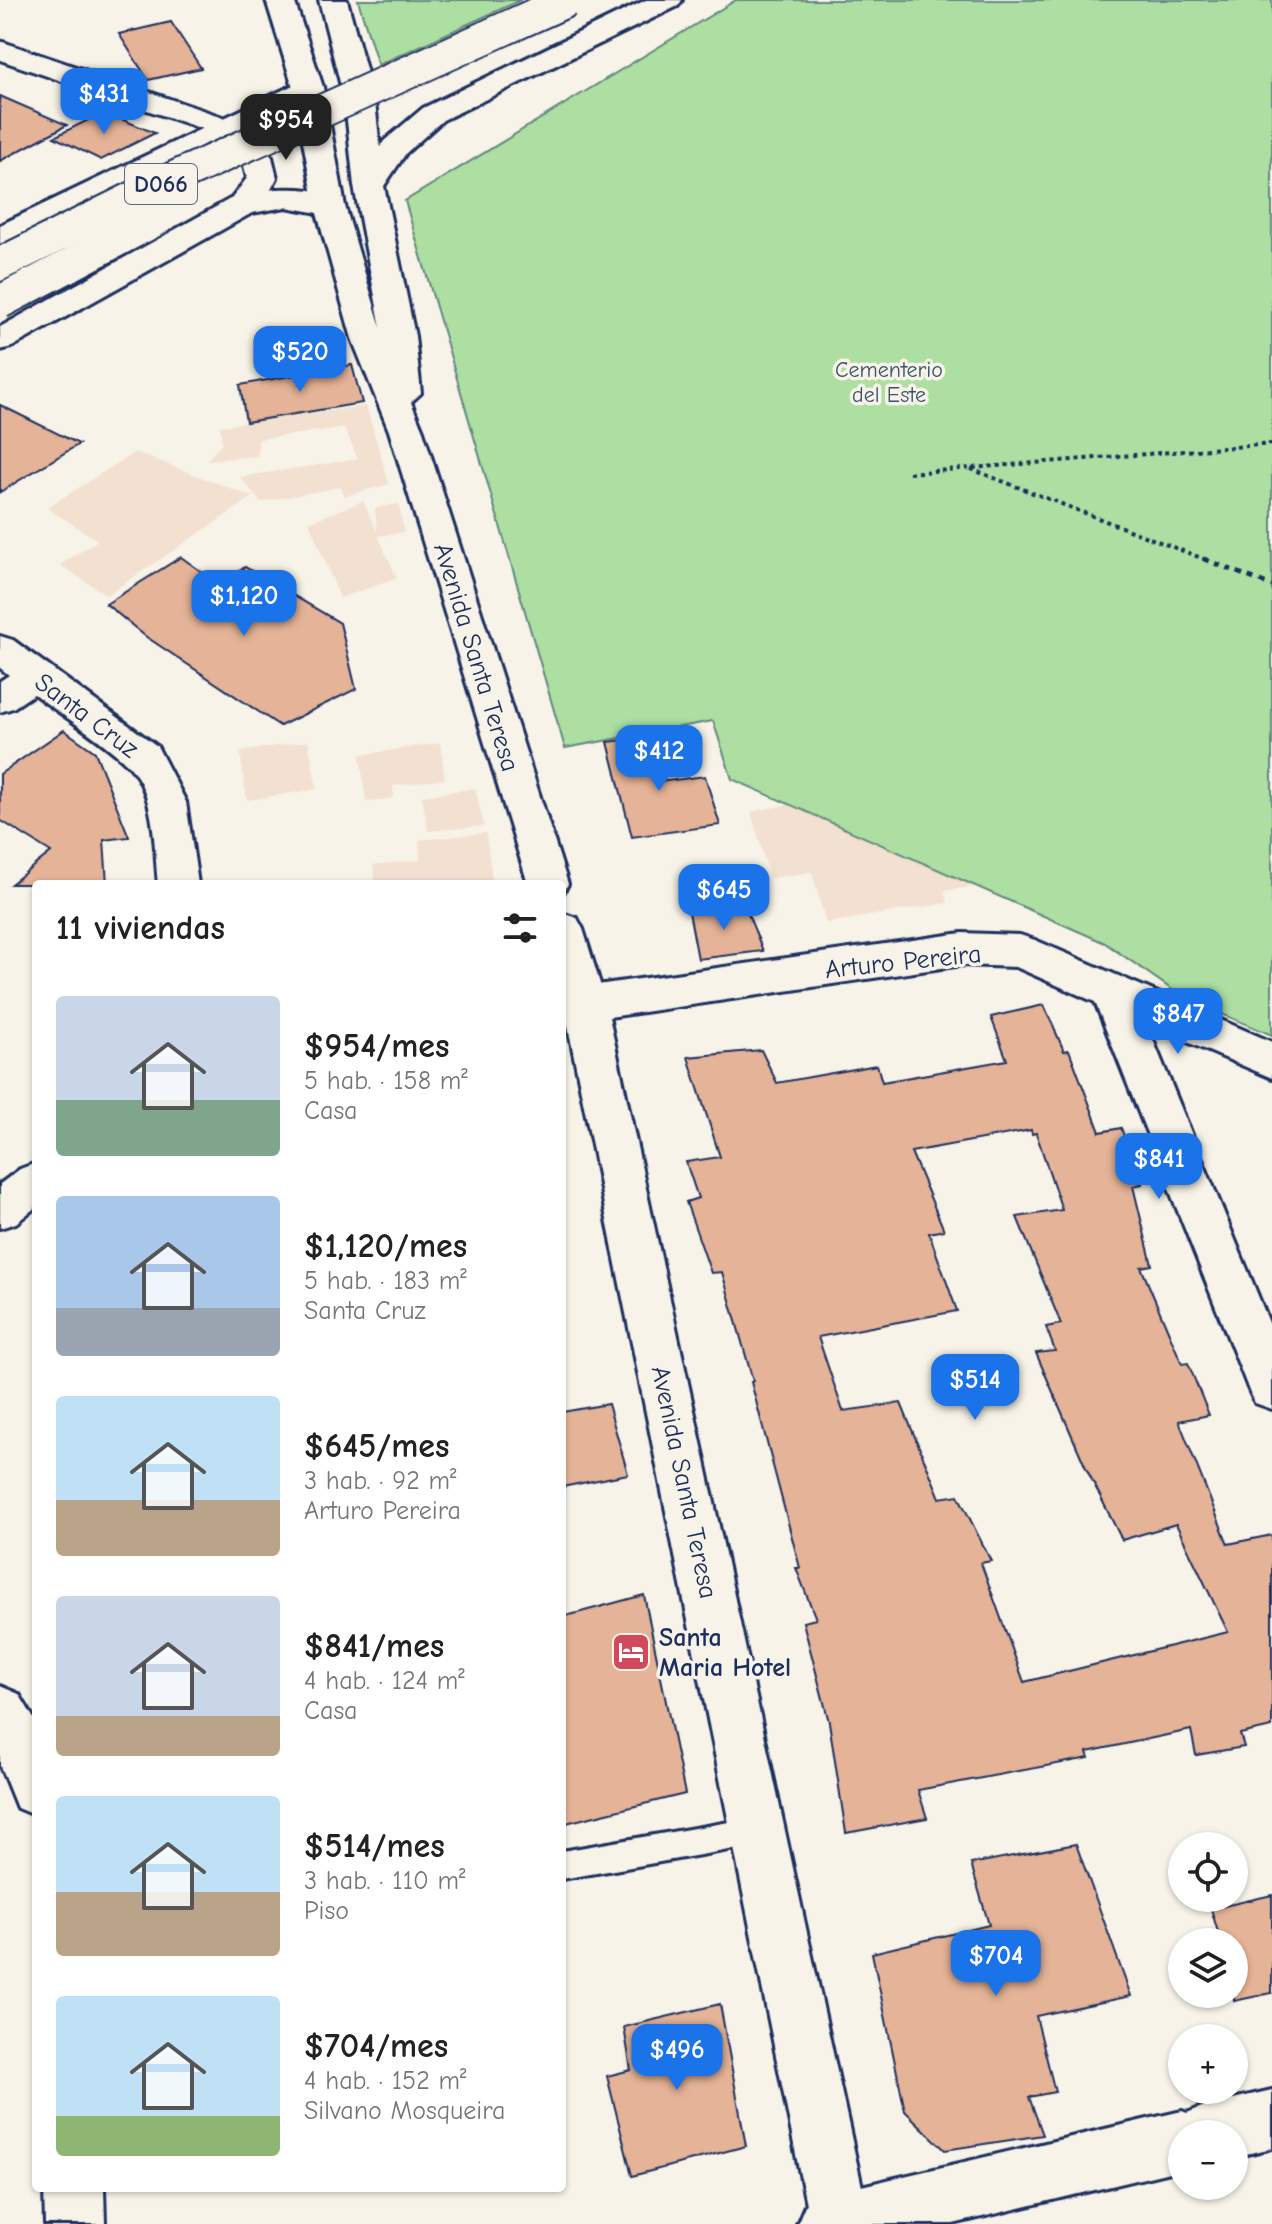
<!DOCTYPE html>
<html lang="es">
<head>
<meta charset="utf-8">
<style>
  :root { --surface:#fff; --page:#f6f6f6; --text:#222; --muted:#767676; --accent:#1a73e8 }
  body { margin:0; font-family:"Comic Neue",sans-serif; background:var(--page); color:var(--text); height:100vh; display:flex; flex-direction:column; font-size:30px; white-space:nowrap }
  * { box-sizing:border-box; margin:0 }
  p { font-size:26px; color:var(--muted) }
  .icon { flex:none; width:44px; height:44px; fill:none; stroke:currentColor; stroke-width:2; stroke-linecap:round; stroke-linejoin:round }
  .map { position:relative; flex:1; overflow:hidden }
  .drawer { position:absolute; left:32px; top:880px; width:534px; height:1312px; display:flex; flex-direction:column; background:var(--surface); border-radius:8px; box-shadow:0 2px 6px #0004 }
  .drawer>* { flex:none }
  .fabs { position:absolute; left:1168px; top:1832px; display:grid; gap:16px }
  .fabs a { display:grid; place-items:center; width:80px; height:80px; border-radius:50%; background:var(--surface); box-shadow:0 2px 6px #0004; font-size:40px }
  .price { position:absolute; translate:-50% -68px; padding:0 18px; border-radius:16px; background:var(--accent); color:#fff; font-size:26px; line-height:52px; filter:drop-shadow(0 2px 4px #0008) }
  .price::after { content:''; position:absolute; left:50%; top:48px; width:24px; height:18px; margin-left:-12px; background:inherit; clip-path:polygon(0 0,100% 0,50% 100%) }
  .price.selected { background:#222; color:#fff }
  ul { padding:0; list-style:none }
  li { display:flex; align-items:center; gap:24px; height:200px; padding:0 24px }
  li span { display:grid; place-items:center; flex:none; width:224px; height:160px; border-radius:8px; color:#555 }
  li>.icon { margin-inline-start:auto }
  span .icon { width:96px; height:96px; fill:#fffc; stroke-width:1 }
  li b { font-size:34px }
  h2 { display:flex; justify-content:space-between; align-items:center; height:96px; padding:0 24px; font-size:34px }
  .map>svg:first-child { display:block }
  .built { fill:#f2e0d0 }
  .green { fill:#acdfa1; stroke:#648780; stroke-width:2 }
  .building { fill:#e5b397; stroke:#1b2f5e; stroke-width:2; fill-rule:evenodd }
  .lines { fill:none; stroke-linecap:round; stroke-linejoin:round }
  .service-casing { stroke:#1b2f5e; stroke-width:6 }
  .minor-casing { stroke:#1b2f5e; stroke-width:6 }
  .secondary-casing { stroke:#1b2f5e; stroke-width:6 }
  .primary-casing { stroke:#1b2f5e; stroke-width:6 }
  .trunk-casing { stroke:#1b2f5e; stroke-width:6 }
  .path-far1 { stroke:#1b2f5e; stroke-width:4; stroke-dasharray:4 4; stroke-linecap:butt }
  .path { stroke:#1b2f5e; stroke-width:5; stroke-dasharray:6 6; stroke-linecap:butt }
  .service { fill:#f7f3e8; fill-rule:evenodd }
  .minor { fill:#f7f3e8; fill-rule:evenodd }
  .secondary { fill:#f7f3e8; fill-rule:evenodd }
  .primary { fill:#f7f3e8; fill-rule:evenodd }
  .trunk { fill:#f7f3e8; fill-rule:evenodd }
  .trunk-bridge-casing { stroke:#1b2f5e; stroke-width:36; stroke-linecap:butt }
  .trunk-bridge { stroke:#f7f3e8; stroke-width:32 }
  .labels { text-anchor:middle; stroke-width:7; stroke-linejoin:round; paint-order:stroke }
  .far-park-label { font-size:22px; fill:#38526b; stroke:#f7f3e8 }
  .shield { fill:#f7f3e8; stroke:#5d6a87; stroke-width:2 }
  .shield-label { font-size:24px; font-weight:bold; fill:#1b2f5e }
  .street-label { font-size:26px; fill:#1b2f5e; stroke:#f7f3e8 }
  .poi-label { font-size:26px; font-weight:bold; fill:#1b2f5e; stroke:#f7f3e8; text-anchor:start }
</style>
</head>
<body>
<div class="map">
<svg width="1272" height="2224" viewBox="0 0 1272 2224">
  <rect width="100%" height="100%" fill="#f7f3e8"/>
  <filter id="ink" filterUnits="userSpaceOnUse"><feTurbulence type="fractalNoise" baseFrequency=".0125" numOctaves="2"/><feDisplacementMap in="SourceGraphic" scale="16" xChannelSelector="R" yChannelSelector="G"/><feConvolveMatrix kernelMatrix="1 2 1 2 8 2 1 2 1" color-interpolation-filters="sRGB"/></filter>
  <g filter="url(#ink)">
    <g class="built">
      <path d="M366 406 389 484 345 496 341 487 260 502 240 477 358 459 344 428 258 439V456L207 460 222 443 220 426Z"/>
      <path d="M135 452 253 497 107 595 60 565 98 540 47 508Z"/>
      <path d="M363 501 377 532 375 508 399 504 404 532 378 536 397 578 340 598 309 522Z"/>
      <path d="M308 741 317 789 247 800 240 752Z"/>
      <path d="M440 743 445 779 393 786 394 798 366 802 360 755Z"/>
      <path d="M475 788 484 826 428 831 422 796Z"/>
      <path d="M791 804 976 886 944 891 948 903 826 923 812 872 770 878 751 812Z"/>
      <path d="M486 833 492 880 456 884H376L373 865 420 860 419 840Z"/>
    </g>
    <g class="green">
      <path d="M358 0H521L378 65Z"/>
      <path d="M736 0H1272V1035L1184 998 1105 943 732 779 713 721 565 748 405 201Z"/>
    </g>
    <g class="building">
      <path d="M171 22 201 68 148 80 119 34Z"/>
      <path d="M0 96 67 125 0 161Z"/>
      <path d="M104 112 155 133 101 160 54 137Z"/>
      <path d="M352 365 362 403 246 422 240 385Z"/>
      <path d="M0 405 79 444 0 492Z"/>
      <path d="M181 557 219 584 245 567 340 623 356 689 280 726 145 636 106 604Z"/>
      <path d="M64 730 95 752 129 837 104 840 107 884H11L51 852 0 820V774Z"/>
      <path d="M647 737 659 782 705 776 720 825 632 837 608 742Z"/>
      <path d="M744 904 763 951 698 959 689 912Z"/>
      <path d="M1044 1005 1064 1051 1069 1050 1100 1132 1121 1128 1142 1184 1133 1186 1152 1265 1141 1267 1182 1364 1188 1363 1209 1415 1179 1421 1228 1544 1272 1535V1727L1240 1734 1244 1747 1196 1755 1191 1730 1087 1752 1089 1758 918 1790 927 1818 846 1833 829 1722 803 1622 816 1619 796 1568H800L751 1382 753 1381 722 1272 711 1273 686 1202 698 1198 686 1162 720 1157 688 1057 761 1050 777 1083 877 1065 882 1082 1007 1060 991 1017ZM1031 1130 1032 1134 1036 1133 1062 1210 1017 1217 1061 1324 1046 1327 1055 1351 1036 1353 1086 1468 1122 1540 1176 1524 1228 1632 1024 1682 981 1563 991 1561 958 1495 940 1498 901 1403 843 1411 818 1337 957 1311 929 1233 944 1230 911 1152Z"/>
      <path d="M608 1404 628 1474 562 1487V1412Z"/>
      <path d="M644 1595 685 1794 562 1824V1617Z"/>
      <path d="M1076 1844 1131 1996 1036 2016 1055 2092 1029 2097 1043 2135 945 2150 905 2111 872 1953 989 1925 971 1864Z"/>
      <path d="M1272 1895V1993L1234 2001V1942H1221L1211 1909Z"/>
      <path d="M720 2004 746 2146 632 2176 607 2076 631 2070 624 2027Z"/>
    </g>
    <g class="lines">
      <g class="service-casing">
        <path id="service" d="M758 1817 768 1821 772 1831 768 1841 758 1845 562 1879V1851Z"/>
      </g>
      <g class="minor-casing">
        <g id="minor">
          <path d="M0 636 13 640 157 746 186 802 198 884H158C154 848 156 793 128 765 104 741 63 716 34 694L13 708 0 712V681L9 675 0 668Z"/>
          <path d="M962 933 1020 935 1035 940 1272 1042V1078L1147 1025 1272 1330V1409L1255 1403 1248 1388 1095 1002 1016 967 962 965 562 1024V990Z"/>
          <path d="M36 1163V1207L16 1223 0 1228V1184L20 1169Z"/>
          <path d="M0 1686 19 1694 36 1722V1816L17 1808 0 1766Z"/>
          <path d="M1272 2090V2148L1234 2157V2134H1182V2169L953 2224H797L806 2203 827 2194 1182 2111 1187 2113 1207 2105Z"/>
          <path d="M44 2188H104L105 2224H45Z"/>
        </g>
      </g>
      <g class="secondary-casing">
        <path id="secondary" d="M0 41 246 125 272 157 277 178C267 198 256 219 230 213L226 206 247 178 242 158 226 137 0 60Z"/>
      </g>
      <g class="primary-casing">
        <g id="primary">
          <path d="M266 0H294L323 87 345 206 381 328 354 186 345 102 319 0H347L375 102 384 186 415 336 421 393 411 402 423 431 568 884 562 895V884H528L389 431 352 339 315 206 293 87Z"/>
          <path d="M562 913 577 918 583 929 606 1003 870 2224H810L562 997Z"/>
        </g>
      </g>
      <g class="trunk-casing">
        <g id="trunk">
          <path d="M646 0H682L678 6 443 120 406 153 380 192 369 195 358 192 354 186 384 141 423 108Z"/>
          <path d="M308 78 318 81 323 87 318 93 241 134 0 246V225Z"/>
          <path d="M275 189C295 188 333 188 345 206L341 213 330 215 286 207 252 213 12 347 0 350V327L230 199Z"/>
        </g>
      </g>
      <g class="path-far1">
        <path d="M971 469 1209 561"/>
        <path d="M909 473 1272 444"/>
      </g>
      <path class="path" d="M1204 559 1272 586"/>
      <use href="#service" class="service"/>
      <use href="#minor" class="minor"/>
      <use href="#secondary" class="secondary"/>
      <use href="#primary" class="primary"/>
      <use href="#trunk" class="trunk"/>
      <g class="trunk-bridge-casing">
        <g id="trunk-bridge">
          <path d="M0 264 176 177 568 0"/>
          <path d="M0 302 157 219"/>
        </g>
      </g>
      <use href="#trunk-bridge" class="trunk-bridge"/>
    </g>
  </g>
  <defs>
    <g id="hotel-square" transform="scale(2)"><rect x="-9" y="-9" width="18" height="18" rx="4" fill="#d1495b" stroke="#f7f3e8"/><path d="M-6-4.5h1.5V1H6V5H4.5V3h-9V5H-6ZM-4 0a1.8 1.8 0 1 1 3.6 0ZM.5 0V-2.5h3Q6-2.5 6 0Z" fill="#fff"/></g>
  </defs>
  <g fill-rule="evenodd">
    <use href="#hotel-square" x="631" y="1652"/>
  </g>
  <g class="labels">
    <g class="far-park-label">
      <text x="889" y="377">Cementerio<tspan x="889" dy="25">del Este</tspan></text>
    </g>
    <rect class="shield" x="125" y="164" width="72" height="40" rx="6"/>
    <g class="shield-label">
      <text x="161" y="192">D066</text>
    </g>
    <g class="street-label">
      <text transform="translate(477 657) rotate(73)" y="9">Avenida Santa Teresa</text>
      <text transform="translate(87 715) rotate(37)" y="9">Santa Cruz</text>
      <text transform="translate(903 961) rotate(-6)" y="9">Arturo Pereira</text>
      <text transform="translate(685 1482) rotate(78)" y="9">Avenida Santa Teresa</text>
    </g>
    <g class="poi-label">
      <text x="659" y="1646">Santa<tspan x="659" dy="30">Maria Hotel</tspan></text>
    </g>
  </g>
</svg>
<div class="fabs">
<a><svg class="icon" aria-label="locate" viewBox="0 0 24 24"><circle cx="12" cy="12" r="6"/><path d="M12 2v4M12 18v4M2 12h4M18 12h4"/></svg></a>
<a><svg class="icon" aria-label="layers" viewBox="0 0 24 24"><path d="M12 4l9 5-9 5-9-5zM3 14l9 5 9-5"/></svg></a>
<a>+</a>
<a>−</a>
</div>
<b class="price" style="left:104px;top:136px">$431</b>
<b class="price selected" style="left:286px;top:162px">$954</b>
<b class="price" style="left:300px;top:394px">$520</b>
<b class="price" style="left:244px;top:638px">$1,120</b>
<b class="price" style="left:659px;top:793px">$412</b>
<b class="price" style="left:724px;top:932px">$645</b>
<b class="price" style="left:1178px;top:1056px">$847</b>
<b class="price" style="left:1159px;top:1201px">$841</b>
<b class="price" style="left:975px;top:1422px">$514</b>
<b class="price" style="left:996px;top:1998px">$704</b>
<b class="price" style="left:677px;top:2092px">$496</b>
<section class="drawer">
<h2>11 viviendas<svg class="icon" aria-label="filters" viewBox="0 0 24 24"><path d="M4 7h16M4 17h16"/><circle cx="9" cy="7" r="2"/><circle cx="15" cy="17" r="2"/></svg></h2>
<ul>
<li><span style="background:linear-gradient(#c9d6e8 65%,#7fa58c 0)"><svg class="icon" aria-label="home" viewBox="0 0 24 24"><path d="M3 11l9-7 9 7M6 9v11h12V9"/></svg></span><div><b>$954/mes</b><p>5 hab. · 158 m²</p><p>Casa</p></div></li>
<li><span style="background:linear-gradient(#a9c7e8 70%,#9aa5b1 0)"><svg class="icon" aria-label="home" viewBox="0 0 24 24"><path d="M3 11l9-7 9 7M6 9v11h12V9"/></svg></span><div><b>$1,120/mes</b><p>5 hab. · 183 m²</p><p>Santa Cruz</p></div></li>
<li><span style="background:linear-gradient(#bfe0f5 65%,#b9a48a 0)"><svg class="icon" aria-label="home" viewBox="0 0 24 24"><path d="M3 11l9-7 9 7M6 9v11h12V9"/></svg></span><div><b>$645/mes</b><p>3 hab. · 92 m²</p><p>Arturo Pereira</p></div></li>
<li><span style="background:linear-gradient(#c9d6e8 75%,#b9a48a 0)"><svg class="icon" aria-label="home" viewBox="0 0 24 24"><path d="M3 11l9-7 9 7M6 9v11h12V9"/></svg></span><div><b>$841/mes</b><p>4 hab. · 124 m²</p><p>Casa</p></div></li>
<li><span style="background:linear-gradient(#bfe0f5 60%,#b9a48a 0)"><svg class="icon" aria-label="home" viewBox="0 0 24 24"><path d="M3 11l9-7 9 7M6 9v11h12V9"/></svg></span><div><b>$514/mes</b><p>3 hab. · 110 m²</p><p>Piso</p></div></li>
<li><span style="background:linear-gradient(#bfe0f5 75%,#8fb573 0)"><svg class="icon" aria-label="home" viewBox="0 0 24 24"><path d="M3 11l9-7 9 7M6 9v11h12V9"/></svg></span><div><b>$704/mes</b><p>4 hab. · 152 m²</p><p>Silvano Mosqueira</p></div></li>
</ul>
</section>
</div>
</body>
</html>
